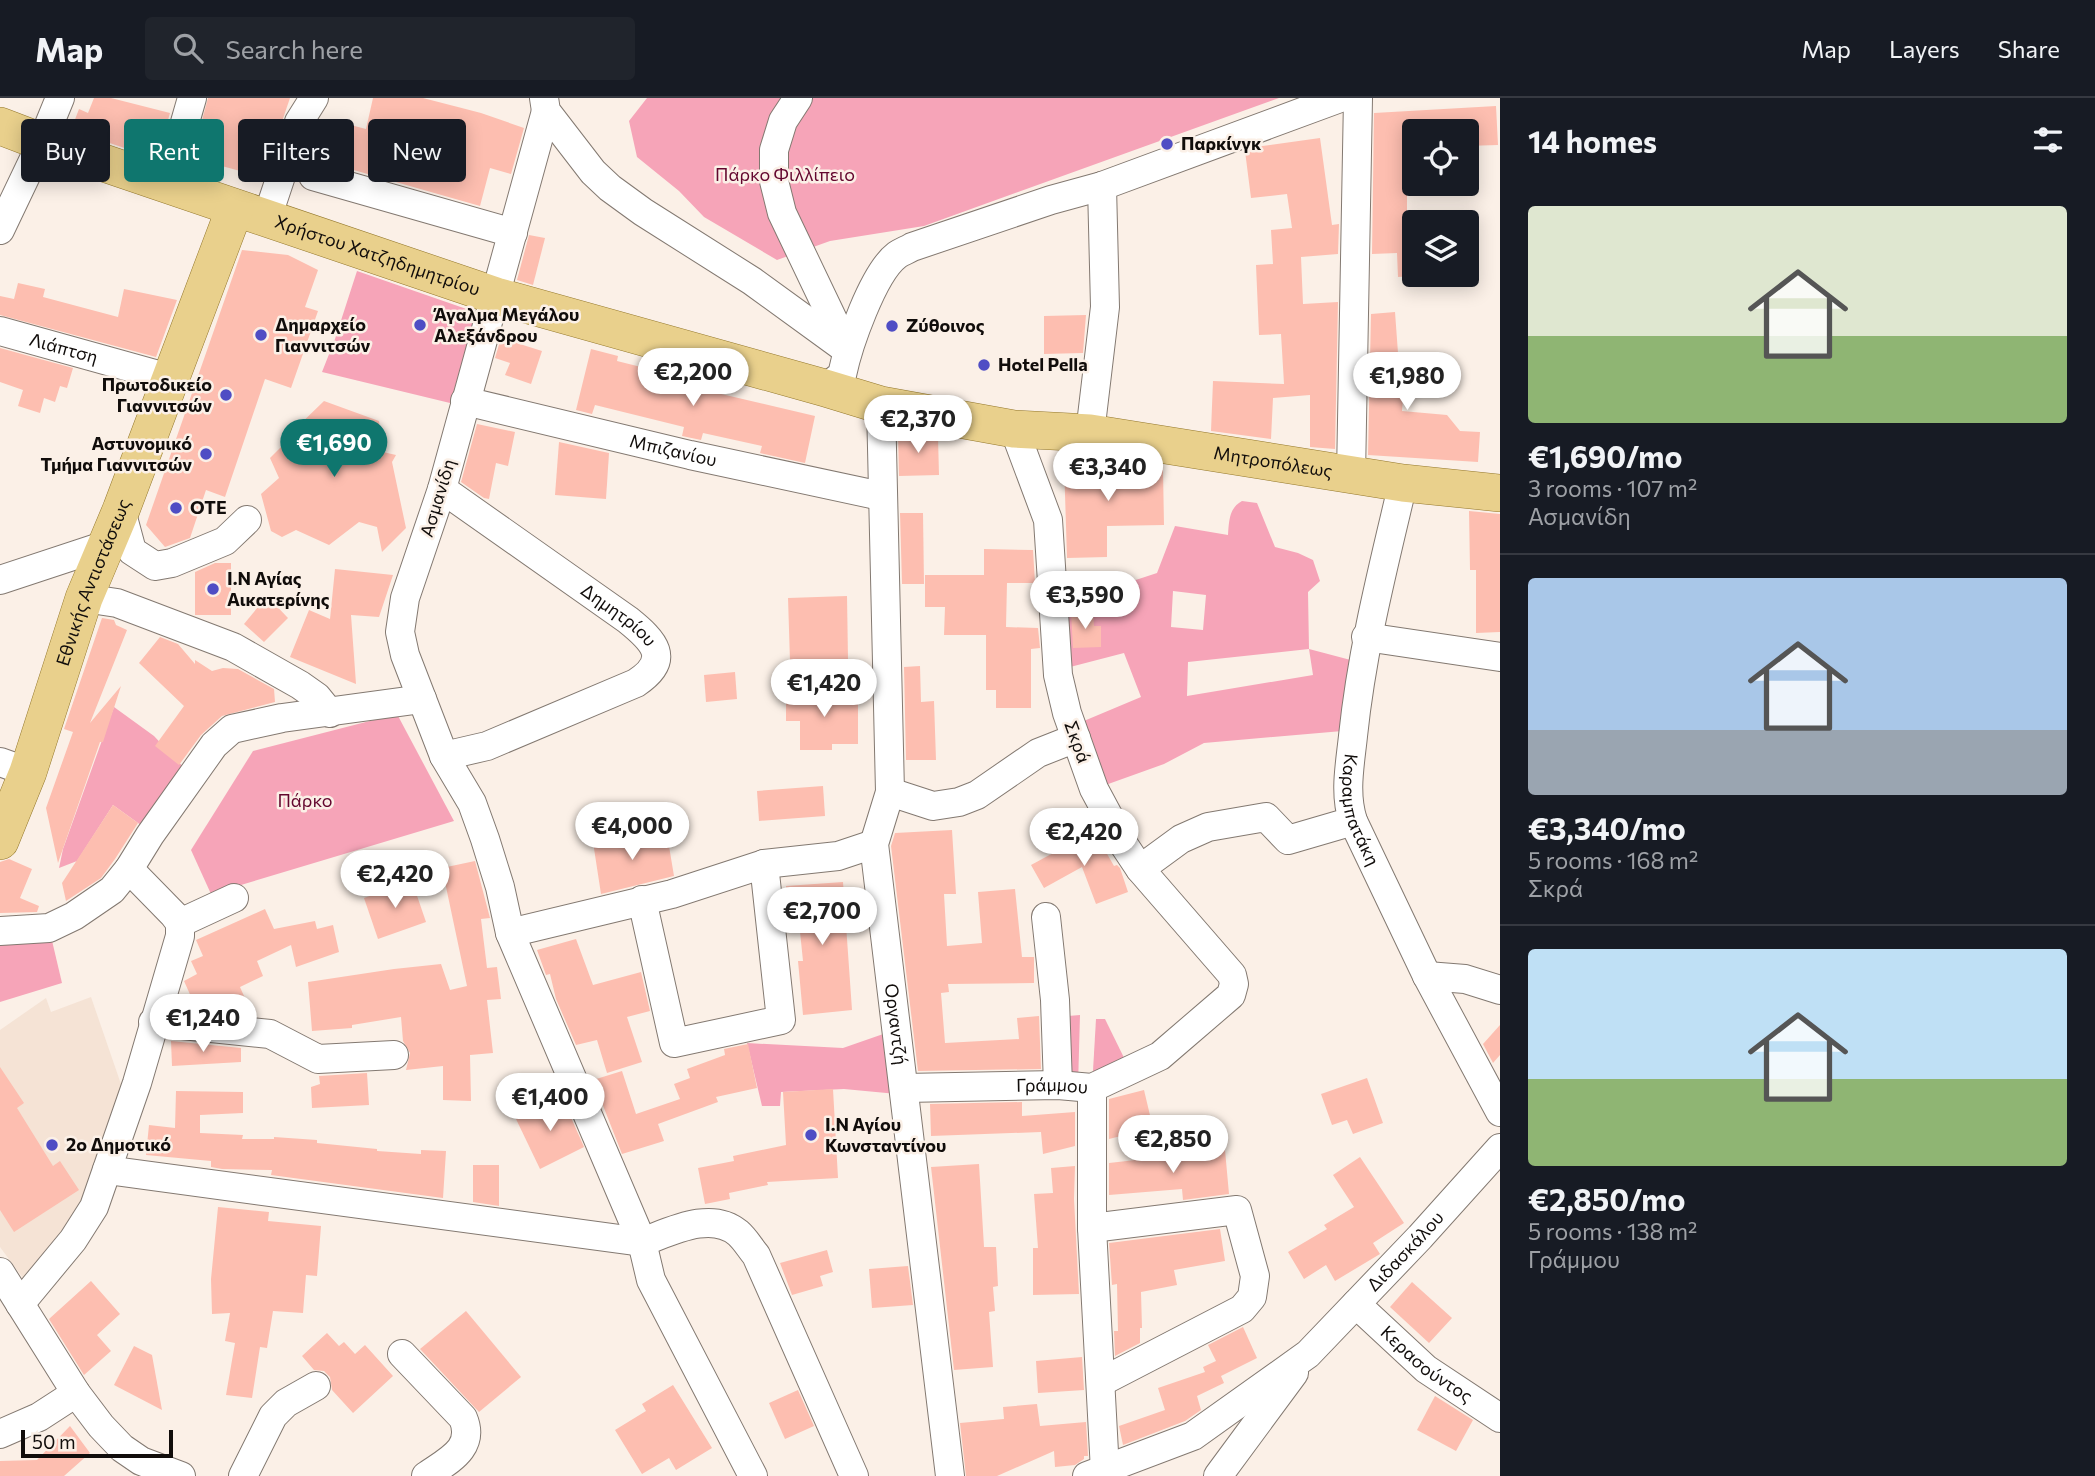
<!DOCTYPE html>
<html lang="en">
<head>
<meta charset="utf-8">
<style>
  :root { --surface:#171b24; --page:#20242c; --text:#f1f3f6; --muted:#9ea1a6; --line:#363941; --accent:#0f766e }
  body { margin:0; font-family:Commissioner,sans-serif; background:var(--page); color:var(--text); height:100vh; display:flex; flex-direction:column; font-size:26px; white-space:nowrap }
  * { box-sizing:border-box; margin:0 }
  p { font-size:23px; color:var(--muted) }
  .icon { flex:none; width:38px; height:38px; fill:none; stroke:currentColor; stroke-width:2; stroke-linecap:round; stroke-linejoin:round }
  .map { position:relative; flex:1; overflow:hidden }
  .panel { display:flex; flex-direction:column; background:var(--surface); width:595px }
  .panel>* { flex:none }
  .guide { position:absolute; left:21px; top:21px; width:665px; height:63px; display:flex; gap:14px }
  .controls { position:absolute; left:1402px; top:21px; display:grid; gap:14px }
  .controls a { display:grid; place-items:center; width:77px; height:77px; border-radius:7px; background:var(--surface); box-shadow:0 4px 18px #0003; font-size:35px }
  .scale { position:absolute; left:21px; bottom:18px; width:152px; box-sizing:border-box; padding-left:7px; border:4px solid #110d0b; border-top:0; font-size:19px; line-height:24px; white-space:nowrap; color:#110d0b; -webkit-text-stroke:5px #fbf0e7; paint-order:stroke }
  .price { position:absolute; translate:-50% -60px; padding:0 16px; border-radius:24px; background:#fff; color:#222; font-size:23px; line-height:46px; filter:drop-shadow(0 2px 4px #0008) }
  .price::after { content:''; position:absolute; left:50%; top:42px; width:21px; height:16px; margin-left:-10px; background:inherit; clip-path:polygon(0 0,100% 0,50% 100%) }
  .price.active { background:var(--accent); color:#fff }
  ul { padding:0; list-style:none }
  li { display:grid; align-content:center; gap:14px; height:371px; padding:0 28px }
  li+li { border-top:2px solid var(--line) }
  li span { display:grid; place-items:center; height:217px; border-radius:7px; color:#555 }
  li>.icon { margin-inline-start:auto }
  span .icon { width:126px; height:126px; fill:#fffc; stroke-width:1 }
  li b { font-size:30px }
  h2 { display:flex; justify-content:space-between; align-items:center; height:84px; padding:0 28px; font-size:30px }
  .pill { padding:0 24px; border-radius:7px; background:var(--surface); box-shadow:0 4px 18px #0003; font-size:24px; line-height:63px }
  .pill.active { background:var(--accent); color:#fff }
  header { display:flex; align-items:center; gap:42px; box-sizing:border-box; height:98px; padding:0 35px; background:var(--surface); border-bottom:2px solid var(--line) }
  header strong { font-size:33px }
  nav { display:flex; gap:38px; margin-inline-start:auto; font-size:24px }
  .search { width:490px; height:63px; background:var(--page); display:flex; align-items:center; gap:18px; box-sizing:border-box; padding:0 24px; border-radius:7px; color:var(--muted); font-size:26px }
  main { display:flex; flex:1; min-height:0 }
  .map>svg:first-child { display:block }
  .built { fill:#f5e3d5 }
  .green { fill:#f6a4b8; fill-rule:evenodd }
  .building { fill:#fdbeb0 }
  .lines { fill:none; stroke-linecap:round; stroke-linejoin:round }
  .minor-casing { stroke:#837971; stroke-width:30 }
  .major-casing { stroke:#94782d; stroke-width:38 }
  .minor { stroke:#fff; stroke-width:28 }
  .major { stroke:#e9d08c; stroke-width:37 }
  .poi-dot { fill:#4f4dc4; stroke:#fbf0e7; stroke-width:2.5 }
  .labels { text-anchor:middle; stroke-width:5; stroke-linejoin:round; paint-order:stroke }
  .poi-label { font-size:18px; font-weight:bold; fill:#110d0b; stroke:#fbf0e7; text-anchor:start }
  .park-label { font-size:18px; fill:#63062e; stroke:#fbf0e7 }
  .street-label { font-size:18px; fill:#110d0b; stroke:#fbf0e7 }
</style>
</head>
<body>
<header>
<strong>Map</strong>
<div class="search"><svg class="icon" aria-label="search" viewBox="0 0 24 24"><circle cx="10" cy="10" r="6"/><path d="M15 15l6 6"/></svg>Search here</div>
<nav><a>Map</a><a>Layers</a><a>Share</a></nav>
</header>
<main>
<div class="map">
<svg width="1500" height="1378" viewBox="0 0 1500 1378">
  <rect width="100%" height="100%" fill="#fbf0e7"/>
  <path class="built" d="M91 899 123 992 87 1102 23 1180 0 1149V932L46 900 51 914Z"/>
  <g class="green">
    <path d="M647 0H1279L924 128 830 143 777 162 704 119 679 93 637 59 629 23Z"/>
    <path d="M357 173 478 215 450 305 322 274 335 241Z"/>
    <path d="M1242 403 1257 405 1275 449 1298 455 1313 462 1320 483 1308 494 1309 551 1362 565 1354 632 1204 645 1164 666 1086 694 1060 633 1141 599 1124 555 1047 575 1038 494 1093 496 1157 475 1175 428 1228 437C1229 423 1229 410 1242 403ZM1173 493 1206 497 1203 532 1171 529ZM1309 551 1313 577 1187 598 1188 564Z"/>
    <path d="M114 609 154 638 188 674 145 730 113 707 77 763 59 770 63 751Z"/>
    <path d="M397 616 454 723 211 796 191 752 253 653Z"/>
    <path d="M49 830 62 885 0 904V833Z"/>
    <path d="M1080 917 1078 988 1058 987 1056 919Z"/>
    <path d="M1096 921H1105L1130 972 1092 990Z"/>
    <path d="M889 934 897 996 844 991 781 994 780 1008H762L747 945 843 950Z"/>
  </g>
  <g class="building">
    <path d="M94 0H111L170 15 157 61 71 32 79 11 88 15Z"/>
    <path d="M208 0H290L263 79 192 60Z"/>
    <path d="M373 0H423L481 15 524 30 511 76 490 70 480 108 329 65 339 24 366 31Z"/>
    <path d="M1496 8 1498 47 1466 48V33H1409L1410 76H1407V152L1414 151V178L1398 179 1397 155 1372 156 1374 15Z"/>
    <path d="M1320 40 1332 127 1339 126 1338 156 1301 159 1303 206 1338 204 1335 351 1310 349V297L1273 300 1271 341 1211 333 1213 283 1284 286 1281 236 1259 237 1256 167 1273 166 1271 132 1292 130 1287 96 1251 100 1245 53 1255 49Z"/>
    <path d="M529 137 545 140 533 187 517 182Z"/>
    <path d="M242 152 288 157 318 172 305 209 318 213 291 290 265 281 225 399 206 392 190 440 165 449 146 427Z"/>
    <path d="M18 185 45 191 43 199 118 219 124 191 177 202 156 259 0 217V198L14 201Z"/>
    <path d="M1395 214 1398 255 1389 256 1392 300H1403L1402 313 1447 317 1460 333 1480 334 1478 364 1368 357 1371 216Z"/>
    <path d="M1086 217 1083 255 1044 256V218Z"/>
    <path d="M501 240 542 253 531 286 505 277 510 265 495 260Z"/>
    <path d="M0 250 73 270 67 290 60 288 55 304 44 300 40 315 18 308 23 292 0 284Z"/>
    <path d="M591 251 618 258 617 263 689 281 687 288 815 318 805 365 760 355 762 348 703 335 701 342 682 338 684 329 595 307 592 316 576 312Z"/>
    <path d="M324 303 379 323 383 354 396 357 392 364 406 430 382 454 377 429 359 424 329 447 296 432 282 439 271 433 261 396 279 380 270 360 291 339 290 336Z"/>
    <path d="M477 326 515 334 508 368 496 365 489 401 484 400 461 384Z"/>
    <path d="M898 334 938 339 939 377 899 378Z"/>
    <path d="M559 344 609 355 606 401 555 397Z"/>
    <path d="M1103 363V368L1139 367V372H1163L1164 427 1107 428V459L1067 460 1064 364Z"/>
    <path d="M1469 413 1500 416V534L1476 535V472H1470Z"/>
    <path d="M900 415H923L924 486H902Z"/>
    <path d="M984 451 1033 452 1035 485H1007L1006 529 1038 530 1040 550 1031 551V610H996V592H986V537H944L945 509H925V477H984Z"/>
    <path d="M215 465H231V517H195V474Z"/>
    <path d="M335 471 393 477 379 519 351 517 356 586 290 559 309 512 330 521Z"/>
    <path d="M267 498 288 520 264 544 244 526Z"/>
    <path d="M847 498 848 561 790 563 788 500Z"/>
    <path d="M1093 513 1094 528H1101V549L1073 550 1071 514Z"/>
    <path d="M102 520 114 522 116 527 127 532 90 625 121 588 103 644H100L58 765 46 710 73 634 64 631Z"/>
    <path d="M160 539 178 546 195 566V562L212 573 223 570 238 571 274 591 275 604 222 618 201 637 179 667 155 648 184 608 139 565Z"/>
    <path d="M920 568 921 604 934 603 936 662H906L904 569Z"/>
    <path d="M735 574 737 601 706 604 704 577Z"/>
    <path d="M786 595H858V646H832V652H800V623H786Z"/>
    <path d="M823 688 825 718 759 723 757 693Z"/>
    <path d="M113 707 138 725 115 761 101 780 66 803 62 785Z"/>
    <path d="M952 732 956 796H944L947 848 982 845 978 794 1015 791 1022 859H1034V885L948 886 949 894 941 895 945 945 1019 941 1017 920 1039 918 1041 971 918 973 891 748 895 735Z"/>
    <path d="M1094 733 1114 768 1117 767 1120 770 1128 794 1096 806 1082 769 1044 790 1031 767Z"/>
    <path d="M667 736 674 778 601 796 593 744 617 740 618 744Z"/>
    <path d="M9 761 32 771 20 800 39 808 37 814 0 815V764Z"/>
    <path d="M475 763 490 820 481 821 487 870 497 869 501 901 487 902 493 955 470 957 471 1003 443 1002V968L406 972 410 955 403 943 401 919 352 927V930L312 933 308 884 394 871 441 866 450 892 467 888 442 770Z"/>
    <path d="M412 783 426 824 378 841 364 800Z"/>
    <path d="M843 784 852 912 803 917 798 863H803L798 814H787L786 788Z"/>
    <path d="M265 811 274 831 315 823 317 831 333 827 339 854 296 869 291 847 257 863 263 878 240 889 251 914 246 917 197 912 184 883 197 876 191 863 203 858 196 842Z"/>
    <path d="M576 841 593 887 641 874 650 913 627 919 642 964 607 975 597 942 576 947 556 901 550 876 546 877 537 852Z"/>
    <path d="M1500 927V957L1493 965 1483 946Z"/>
    <path d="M171 943 241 950V964L172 968Z"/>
    <path d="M748 946 757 990 716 999 718 1004 658 1026 664 1043 622 1056 593 982 622 973 636 1016 680 1001 674 986 690 980 687 971 725 957 724 951Z"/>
    <path d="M0 969 24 1005 17 1010 53 1068 60 1063 79 1092 14 1134 0 1112Z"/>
    <path d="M367 975 369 1007 312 1010 311 989 320 986 319 978Z"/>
    <path d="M1367 980 1383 1025 1353 1036 1347 1022 1332 1027 1321 996Z"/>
    <path d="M833 991 838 1080 767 1084 768 1087 729 1095 730 1101 705 1106 698 1070 734 1063 733 1058 786 1047 783 994Z"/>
    <path d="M1144 992 1153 1030 1109 1041V1001Z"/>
    <path d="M176 993 243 994V1015L200 1017V1035L243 1037 242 1041H274V1039L317 1042V1045L377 1051V1053L421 1056V1052L446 1053 443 1100 271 1077 272 1072 222 1071 211 1069V1063L146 1057 149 1027 175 1030Z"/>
    <path d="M562 999 584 1049 540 1071 516 1021Z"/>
    <path d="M1022 1004V1018L1075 1014V1048L1043 1056 1041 1034 931 1038 930 1006Z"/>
    <path d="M1225 1052 1229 1096 1183 1102 1182 1091 1109 1097V1065Z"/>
    <path d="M1360 1059 1404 1125 1373 1145 1380 1156 1335 1183 1326 1167 1304 1181 1288 1154 1327 1131 1324 1127 1354 1109 1333 1077Z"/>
    <path d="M979 1066 984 1149H996L998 1188 993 1189 995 1213 989 1214 993 1269 954 1272 931 1069Z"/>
    <path d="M473 1067H499V1108L473 1104Z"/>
    <path d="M1075 1068 1074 1101 1079 1196 1033 1197V1150H1038L1034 1096 1053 1095 1051 1070Z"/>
    <path d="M218 1109 269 1114 268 1123 321 1128 317 1178 306 1177 303 1215 273 1213 267 1250 260 1249 252 1300 226 1297 235 1245 225 1243 230 1215 212 1216 211 1181Z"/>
    <path d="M1220 1131 1225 1163 1174 1172 1177 1187 1141 1194 1142 1230H1140V1245L1115 1258 1114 1233H1118L1117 1186 1112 1187 1109 1145Z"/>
    <path d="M827 1152 833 1174 820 1178 823 1188 792 1197 780 1165Z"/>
    <path d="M908 1168 913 1207 872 1210 869 1171Z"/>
    <path d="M91 1183 120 1216 97 1237 111 1253 84 1277 49 1221Z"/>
    <path d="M1412 1184 1452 1220 1429 1245 1390 1209Z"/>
    <path d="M466 1213 521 1279 479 1314 420 1251Z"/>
    <path d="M1243 1229 1257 1260 1221 1278 1224 1285 1197 1298 1201 1312 1185 1323 1123 1347 1119 1328 1165 1312 1158 1290 1205 1274 1203 1269 1216 1263 1208 1247Z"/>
    <path d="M327 1235 339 1248 344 1244 355 1256 365 1247 393 1278 353 1315 332 1292 330 1279 324 1273 314 1272 302 1258Z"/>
    <path d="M134 1248 152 1257 162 1312 114 1287Z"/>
    <path d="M1082 1259 1084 1292 1038 1295 1036 1263Z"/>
    <path d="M673 1287 712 1350 676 1372 669 1360 642 1376 615 1332 646 1313 642 1306Z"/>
    <path d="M798 1292 814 1328 785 1341 769 1305Z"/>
    <path d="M1435 1298 1473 1322 1456 1353 1417 1332Z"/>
    <path d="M1037 1306 1040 1328 1086 1324 1088 1358H1084V1361L1075 1367 1055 1369 1054 1353 997 1378H966L960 1325 1004 1321 1003 1309Z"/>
    <path d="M70 1328 90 1355 64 1378H0V1363L37 1362Z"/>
  </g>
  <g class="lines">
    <g class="minor-casing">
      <g id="minor">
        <path d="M544 0 546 13 593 74 610 90 643 114 752 183 847 252"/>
        <path d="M798 0 783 23 774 52V83L782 115 846 249"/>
        <path d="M546 13 442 391 405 500 400 534 405 557 444 658 472 705 485 741 500 789 510 835 642 1144 651 1182 753 1378"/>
        <path d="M313 78 513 135"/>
        <path d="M167 87 192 0"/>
        <path d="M267 120 299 24 314 0"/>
        <path d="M0 132 42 44 60 0"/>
        <path id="s1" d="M0 233 169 280"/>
        <path d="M825 290 842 277C848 248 873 175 897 157 901 154 907 152 912 149L1051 102 1102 88 1340 0"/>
        <path id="s2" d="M465 303 690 357 881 398"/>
        <path id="s3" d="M881 307 890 694 874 746 950 1378"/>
        <path d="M1090 335 1105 209 1102 88"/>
        <path d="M1351 377 1358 0"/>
        <path id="s4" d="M1403 385C1383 470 1362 551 1353 638 1350 667 1344 695 1353 723L1427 878 1500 1014"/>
        <path id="s5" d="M442 391 628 522C654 543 672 561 636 585L487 648 444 658"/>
        <path d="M121 412 132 453 155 468 172 465 225 443 247 422"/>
        <path d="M0 482 106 447"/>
        <path d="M84 500 117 505 233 549 300 587 317 599 330 615"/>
        <path d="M1366 539 1500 559"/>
        <path d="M0 664 28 674"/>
        <path d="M890 694 933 708 959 704 977 697 1038 655 1076 640"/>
        <path d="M1140 771 1181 741 1208 729 1266 719 1288 742 1353 723"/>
        <path d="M642 802 674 945 781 922 764 766"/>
        <path d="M1046 819 1055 902 1058 987"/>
        <path d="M180 825 234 800"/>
        <path d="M0 833 49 830 74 818 112 792 129 771 150 737 214 647 232 631 282 620 422 601"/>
        <path d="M510 835 672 796 764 766 838 758 874 746"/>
        <path d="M1427 878 1465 881 1500 892"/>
        <path d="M153 924 270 936 318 961 394 957"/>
        <path id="s6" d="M905 990 1058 987 1092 990 1160 958 1231 897 1234 886 1232 877 1140 771 1124 747 1094 691 1067 615 1058 577 1048 422 1014 331"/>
        <path d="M1092 990V1130L1105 1373"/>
        <path d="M107 1072 642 1144C670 1134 711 1112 738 1135 745 1141 750 1150 756 1157L854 1378"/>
        <path d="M1092 1130 1237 1112 1255 1178 1252 1199 1242 1211 1101 1284"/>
        <path d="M0 1174 76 1295 101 1328 122 1350 141 1363 181 1378"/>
        <path d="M20 1206 73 1142 94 1109 137 985 180 838V825L174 817 129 771"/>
        <path id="s7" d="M1356 1206 1426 1271 1500 1320"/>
        <path d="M402 1256 463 1320C476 1351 447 1363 426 1378"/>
        <path d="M0 1336 39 1319 76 1295"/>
        <path d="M243 1378 273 1318 286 1305 316 1288"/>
        <path id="s8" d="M1087 1378 1193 1338 1308 1256 1420 1139 1500 1050"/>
        <path d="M1218 1378 1294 1275"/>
      </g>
    </g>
    <g class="major-casing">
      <g id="major">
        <path id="s9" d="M0 28 42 44 496 198 825 290 881 307 1014 331 1090 335 1403 385 1500 395"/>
        <path id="s10" d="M0 743 28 674 84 500 121 412 235 110"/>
      </g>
    </g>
    <use href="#minor" class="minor"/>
    <use href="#major" class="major"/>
  </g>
  <g class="poi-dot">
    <circle cx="1167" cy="46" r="7"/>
    <circle cx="420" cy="227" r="7"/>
    <circle cx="892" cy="228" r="7"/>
    <circle cx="261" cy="237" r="7"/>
    <circle cx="984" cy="267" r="7"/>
    <circle cx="226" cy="297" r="7"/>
    <circle cx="206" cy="356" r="7"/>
    <circle cx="176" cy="410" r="7"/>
    <circle cx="213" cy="491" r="7"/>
    <circle cx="811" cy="1037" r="7"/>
    <circle cx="52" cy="1047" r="7"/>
  </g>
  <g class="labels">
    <g class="poi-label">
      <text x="1181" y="52">Παρκίνγκ</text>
      <text x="434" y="223">Άγαλμα Μεγάλου<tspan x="434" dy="21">Αλεξάνδρου</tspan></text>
      <text x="275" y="233">Δημαρχείο<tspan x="275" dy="21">Γιαννιτσών</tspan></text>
      <text x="906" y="234">Ζύθοινος</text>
      <text x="998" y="273">Hotel Pella</text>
      <text x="212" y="293" text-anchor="end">Πρωτοδικείο<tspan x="212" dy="21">Γιαννιτσών</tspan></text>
      <text x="192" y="352" text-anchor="end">Αστυνομικό<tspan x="192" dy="21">Τμήμα Γιαννιτσών</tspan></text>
      <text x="190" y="416">ΟΤΕ</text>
      <text x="227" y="487">Ι.Ν Αγίας<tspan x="227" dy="21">Αικατερίνης</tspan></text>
      <text x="825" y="1033">Ι.Ν Αγίου<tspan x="825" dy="21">Κωνσταντίνου</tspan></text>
      <text x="66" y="1053">2ο Δημοτικό</text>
    </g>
    <g class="park-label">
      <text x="785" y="83">Πάρκο Φιλλίπειο</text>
      <text x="305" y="709">Πάρκο</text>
    </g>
    <g class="street-label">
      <text dy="6" stroke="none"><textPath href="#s9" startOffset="399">Χρήστου Χατζηδημητρίου</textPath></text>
      <text dy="6" stroke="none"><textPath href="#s1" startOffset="66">Λιάπτση</textPath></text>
      <text dy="6" stroke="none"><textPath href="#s2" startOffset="214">Μπιζανίου</textPath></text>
      <text dy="6" stroke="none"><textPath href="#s9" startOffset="1321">Μητροπόλεως</textPath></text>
      <text transform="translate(438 400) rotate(-73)" y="6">Ασμανίδη</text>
      <text dy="6" stroke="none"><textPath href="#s10" startOffset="275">Εθνικής Αντιστάσεως</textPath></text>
      <text dy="6" stroke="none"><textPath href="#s5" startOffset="217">Δημητρίου</textPath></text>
      <text transform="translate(1077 644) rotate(70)" y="6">Σκρά</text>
      <text dy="6" stroke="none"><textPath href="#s4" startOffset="334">Καραμπατάκη</textPath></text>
      <text dy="6" stroke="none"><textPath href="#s3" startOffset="623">Οργαντζή</textPath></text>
      <text dy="6" stroke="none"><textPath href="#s6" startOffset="147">Γράμμου</textPath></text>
      <text dy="6" stroke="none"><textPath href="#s8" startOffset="396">Διδασκάλου</textPath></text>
      <text dy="6" stroke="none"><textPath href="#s7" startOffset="93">Κερασούντος</textPath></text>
    </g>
  </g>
</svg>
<div class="controls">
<a><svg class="icon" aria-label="locate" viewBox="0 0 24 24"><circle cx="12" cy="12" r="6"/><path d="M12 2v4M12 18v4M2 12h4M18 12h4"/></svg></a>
<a><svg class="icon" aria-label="layers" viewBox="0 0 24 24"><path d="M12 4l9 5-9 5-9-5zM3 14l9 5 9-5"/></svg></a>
</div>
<div class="scale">50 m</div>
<b class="price" style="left:693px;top:310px">€2,200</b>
<b class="price" style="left:1407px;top:314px">€1,980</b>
<b class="price" style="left:918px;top:357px">€2,370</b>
<b class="price active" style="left:334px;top:381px">€1,690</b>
<b class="price" style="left:1108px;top:405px">€3,340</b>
<b class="price" style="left:1085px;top:533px">€3,590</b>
<b class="price" style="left:824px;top:621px">€1,420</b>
<b class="price" style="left:632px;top:764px">€4,000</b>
<b class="price" style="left:1084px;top:770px">€2,420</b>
<b class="price" style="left:395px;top:812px">€2,420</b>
<b class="price" style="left:822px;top:849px">€2,700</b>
<b class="price" style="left:203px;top:956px">€1,240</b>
<b class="price" style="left:550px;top:1035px">€1,400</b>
<b class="price" style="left:1173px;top:1077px">€2,850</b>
<div class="guide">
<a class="pill">Buy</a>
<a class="pill active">Rent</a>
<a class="pill">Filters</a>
<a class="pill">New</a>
</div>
</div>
<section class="panel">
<h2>14 homes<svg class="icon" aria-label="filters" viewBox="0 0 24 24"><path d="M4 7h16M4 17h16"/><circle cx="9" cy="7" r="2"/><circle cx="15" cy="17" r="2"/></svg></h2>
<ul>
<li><span style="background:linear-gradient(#dfe7d0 60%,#8fb573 0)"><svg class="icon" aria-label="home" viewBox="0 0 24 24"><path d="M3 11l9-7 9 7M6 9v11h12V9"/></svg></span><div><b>€1,690/mo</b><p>3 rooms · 107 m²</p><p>Ασμανίδη</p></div></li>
<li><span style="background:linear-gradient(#a9c7e8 70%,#9aa5b1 0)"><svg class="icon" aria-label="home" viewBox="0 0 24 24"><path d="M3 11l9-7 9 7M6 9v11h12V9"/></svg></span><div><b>€3,340/mo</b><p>5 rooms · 168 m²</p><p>Σκρά</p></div></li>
<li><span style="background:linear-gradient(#bfe0f5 60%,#8fb573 0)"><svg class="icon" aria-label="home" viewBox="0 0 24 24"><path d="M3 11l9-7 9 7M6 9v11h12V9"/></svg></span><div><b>€2,850/mo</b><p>5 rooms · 138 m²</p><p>Γράμμου</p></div></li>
</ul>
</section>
</main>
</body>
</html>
